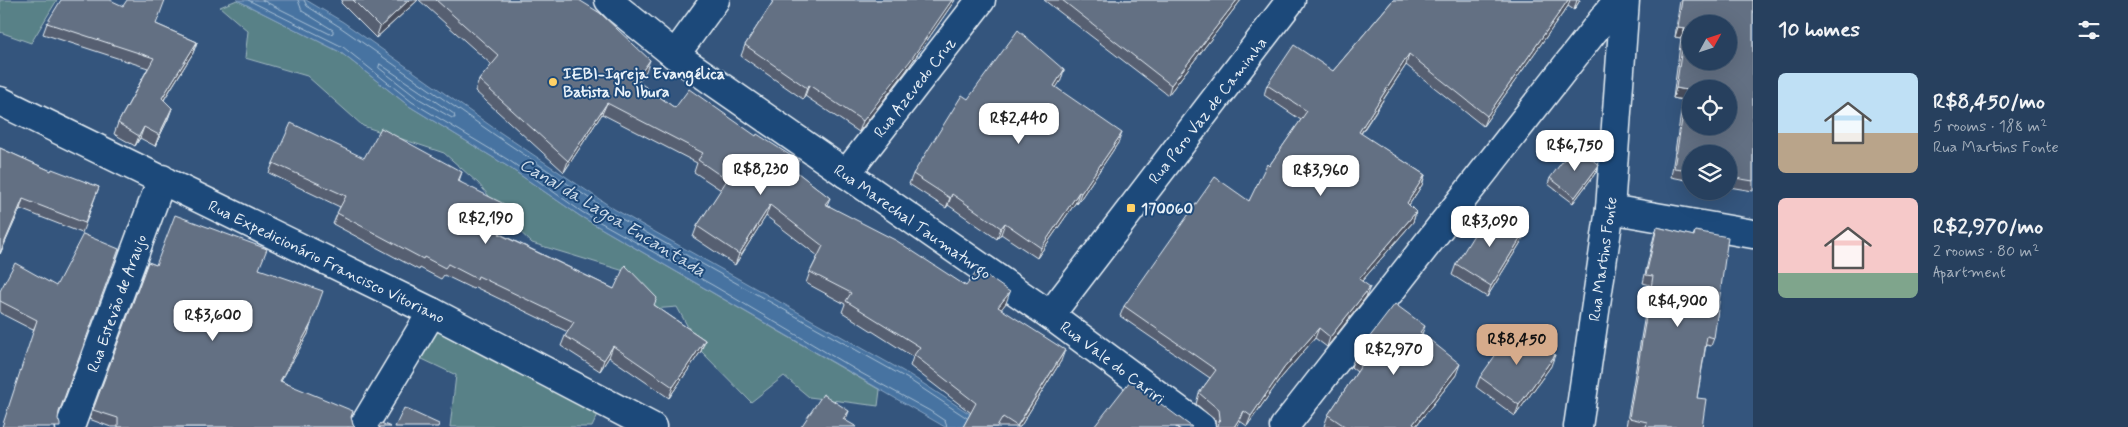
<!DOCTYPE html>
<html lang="en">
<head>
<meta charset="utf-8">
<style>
  :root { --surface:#27405e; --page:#2f4764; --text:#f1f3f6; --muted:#a4afbc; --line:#435973; --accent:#d6ab8b }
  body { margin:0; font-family:Mynerve,sans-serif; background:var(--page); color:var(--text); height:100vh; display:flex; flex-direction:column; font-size:19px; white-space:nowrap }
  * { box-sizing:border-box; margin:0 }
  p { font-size:16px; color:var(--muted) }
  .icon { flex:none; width:28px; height:28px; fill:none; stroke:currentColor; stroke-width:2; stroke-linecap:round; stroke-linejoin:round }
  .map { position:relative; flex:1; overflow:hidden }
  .panel { display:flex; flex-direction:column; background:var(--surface); width:375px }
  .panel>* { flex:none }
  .needle { width:32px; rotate:50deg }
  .buttons { position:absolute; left:1682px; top:15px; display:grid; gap:10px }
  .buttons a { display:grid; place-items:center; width:55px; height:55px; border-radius:50%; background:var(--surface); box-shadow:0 5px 20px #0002,0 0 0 1px var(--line); font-size:25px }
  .price { position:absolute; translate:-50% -42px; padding:0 11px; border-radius:10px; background:#fff; color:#222; font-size:16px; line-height:32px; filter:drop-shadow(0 1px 2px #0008) }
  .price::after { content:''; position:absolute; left:50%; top:30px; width:15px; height:11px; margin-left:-8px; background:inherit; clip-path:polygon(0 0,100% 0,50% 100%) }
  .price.current { background:var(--accent); color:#111 }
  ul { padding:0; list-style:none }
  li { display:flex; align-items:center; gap:15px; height:125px; padding:0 25px }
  li span { display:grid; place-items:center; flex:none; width:140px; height:100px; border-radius:8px; color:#555 }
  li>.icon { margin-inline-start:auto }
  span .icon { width:60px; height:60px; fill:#fffc; stroke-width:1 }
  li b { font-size:21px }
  h2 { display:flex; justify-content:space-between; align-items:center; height:60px; padding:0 25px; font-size:21px }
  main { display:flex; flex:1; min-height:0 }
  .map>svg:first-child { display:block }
  .green { fill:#598187; stroke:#a0b9c0 }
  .water { fill:#4673a1; stroke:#87a5c4 }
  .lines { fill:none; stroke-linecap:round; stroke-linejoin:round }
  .shore { stroke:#a7bfd5; stroke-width:1 }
  .minor-casing { stroke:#e8f1f8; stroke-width:31 }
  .major-casing { stroke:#e8f1f8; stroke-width:31 }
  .minor { stroke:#1f4a7a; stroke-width:28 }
  .major { stroke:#1f4a7a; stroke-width:28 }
  .wall { fill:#565f71; stroke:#e8f1f8 }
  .shaded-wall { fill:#464e5c; stroke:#e8f1f8 }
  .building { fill:#646f83; stroke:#e8f1f8; fill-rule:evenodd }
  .poi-dot { fill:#ffd166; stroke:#1f4a7a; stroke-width:2 }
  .labels { text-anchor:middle; stroke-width:4; stroke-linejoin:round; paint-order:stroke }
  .poi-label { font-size:16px; font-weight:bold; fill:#e8f1f8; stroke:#1f4a7a; text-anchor:start }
  .street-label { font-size:16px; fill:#e8f1f8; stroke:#1f4a7a }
  .water-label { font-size:18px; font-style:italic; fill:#d0deeb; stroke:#1f4a7a }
</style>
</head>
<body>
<main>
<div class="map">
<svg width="1753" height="427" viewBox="0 0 1753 427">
  <rect width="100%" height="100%" fill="#34557d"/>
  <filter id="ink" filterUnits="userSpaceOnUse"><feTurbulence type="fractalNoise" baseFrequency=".02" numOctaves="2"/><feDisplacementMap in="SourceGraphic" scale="10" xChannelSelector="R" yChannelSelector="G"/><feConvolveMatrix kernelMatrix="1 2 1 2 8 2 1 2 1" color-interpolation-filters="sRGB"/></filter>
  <g filter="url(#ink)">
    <g class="green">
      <path d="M0 0H57L31 43 0 32Z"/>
      <path d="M237 0 340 52 409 106 507 166 580 216 880 390 878 406 809 397 784 376 751 402 701 351 677 307 653 309 639 295 642 283 624 271 532 243 515 227 478 183 444 153 363 126 307 76 245 58 248 31 220 7Z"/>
      <path d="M438 327 601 408 592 427H450L456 375 420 358Z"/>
    </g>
    <path class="water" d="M237 0H306L343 22 498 131 614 209 910 375 990 427H945L580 216 507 166 409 106 340 52Z"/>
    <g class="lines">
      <g class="shore">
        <path d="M248 0 343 47 412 102 510 161 582 212 714 286 861 373 930 411 945 421 947 427"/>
        <path d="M262 0 330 34 333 33V30L302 11 298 0"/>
        <path d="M304 0 307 6 340 27 495 135 611 213 908 379 967 418"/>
        <path d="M380 64 454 114 455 118H452L416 97 379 68Z"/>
      </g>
      <g class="minor-casing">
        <g id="minor">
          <path d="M609 0 617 8 675 55 1050 315 1201 427"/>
          <path d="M675 55 715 0"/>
          <path d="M846 174 981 0"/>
          <path d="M1610 209 1753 234"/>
          <path d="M1050 315 1291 0"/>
          <path d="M70 427 162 179"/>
          <path d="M363 427 432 312"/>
          <path d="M1284 427 1618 0"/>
          <path d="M1578 427 1610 209 1625 0"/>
        </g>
      </g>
      <g class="major-casing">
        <path id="major" d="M0 101 432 312 652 427"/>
      </g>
      <use href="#minor" class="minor"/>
      <use href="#major" class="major"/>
    </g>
    <g class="wall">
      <path d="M342 0H418L376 38 341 3Z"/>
      <path d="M419 0H579L646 71 638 82 675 108 795 171 830 198 827 205 966 286 1006 303 1001 309 1061 361 1020 427H963L971 413 910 366 913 357 842 312 845 304 806 283 810 272 818 256 766 216 735 265 693 237 697 226 721 190 694 172 697 163 602 114 564 172 475 91 479 80 492 65Z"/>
      <path d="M774 0H955L906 71 859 132 805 96 803 99 741 56 745 45Z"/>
      <path d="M1044 0H1241L1168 95Z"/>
      <path d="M1393 0H1580L1574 10 1568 6 1483 126 1406 65 1361 134 1425 175 1422 185 1409 205 1416 212 1413 222 1362 281 1366 297 1327 347 1315 338 1281 378 1247 426 1240 421 1237 427H1216L1215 420 1196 404 1199 393 1210 378 1120 316 1124 306 1249 201 1269 166 1301 120 1264 95 1267 85 1333 71Z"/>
      <path d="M1680 0H1753V191L1729 187V154H1691V181L1671 177 1683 100 1673 98 1681 38 1675 37Z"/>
      <path d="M47 23 156 24 197 42 193 53 164 100 172 108 168 119 155 146 140 138 135 146 114 134 118 123 148 68 43 34Z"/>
      <path d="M1061 80 1056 87 1118 143 1077 204 1076 202 1037 258 1001 234 997 239 948 205 946 208 909 184 913 174 968 99Z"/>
      <path d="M0 148 51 171 99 187 82 233 20 209 0 254Z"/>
      <path d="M364 158 462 172 459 181 508 219 500 234 614 289 654 305 705 340 701 351 669 398 609 357 600 371 561 346 565 336 568 332 475 287 473 289 444 275 441 279 420 268 419 270 333 224 340 207 269 173 273 163Z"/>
      <path d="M1597 171 1573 203 1548 184 1550 178Z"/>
      <path d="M1657 227 1693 236 1695 231 1714 338 1711 346 1706 345 1697 398 1702 427H1626L1650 285 1643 283 1654 236Z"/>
      <path d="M1521 242 1487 297 1452 275 1456 264Z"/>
      <path d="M148 262 156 265 259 269 308 334 281 381 351 417 353 425 355 427H111L89 419Z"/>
      <path d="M56 286 33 330 0 313V291Z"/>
      <path d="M1425 326 1422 334 1456 375 1416 426 1418 427H1326L1324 426 1328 415 1357 372 1351 367 1355 356Z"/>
      <path d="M1551 366 1515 416 1476 387 1480 377Z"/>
    </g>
    <g class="shaded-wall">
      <path d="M409 0H418L376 38 380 27Z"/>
      <path d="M952 0H955L906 71 859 132 863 121Z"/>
      <path d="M1237 0H1241L1168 95 1171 85Z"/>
      <path d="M1568 0H1570L1568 6 1483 126 1487 116Z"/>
      <path d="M1577 0H1580L1574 10Z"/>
      <path d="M1678 27 1685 28 1681 38 1675 37Z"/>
      <path d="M197 42 193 53 158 109 162 98Z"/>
      <path d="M1409 54 1406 65 1355 142 1359 132Z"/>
      <path d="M650 60 646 71 632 91 636 80Z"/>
      <path d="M1064 70 1061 80 1050 97 1054 86Z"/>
      <path d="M809 85 805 96 803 99 807 88Z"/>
      <path d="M1676 88 1687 90 1683 100 1673 98Z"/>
      <path d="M607 103 602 114 564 172 568 161Z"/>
      <path d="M172 108 168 119 155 146 159 135Z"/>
      <path d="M144 127 140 138 135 146 139 136Z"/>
      <path d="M1122 133 1118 143 1077 204 1081 193Z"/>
      <path d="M1599 165 1597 171 1573 203 1575 197Z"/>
      <path d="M1425 175 1422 185 1403 214 1407 203Z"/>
      <path d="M1079 192 1076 202 1037 258 1041 248Z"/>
      <path d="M952 194 948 205 946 208 950 198Z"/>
      <path d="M23 199 20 209 0 254V253Z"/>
      <path d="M770 205 766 216 735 265 739 254Z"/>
      <path d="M512 208 508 219 495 245 499 234Z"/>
      <path d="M1416 212 1413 222 1355 289 1359 279Z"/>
      <path d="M1005 223 1001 234 997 239 1001 228Z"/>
      <path d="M1525 231 1521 242 1487 297 1491 286Z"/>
      <path d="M1370 287 1366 297 1327 347 1330 337Z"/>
      <path d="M1010 292 1006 303 994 319 998 307Z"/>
      <path d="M311 324 308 334 276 390 280 381Z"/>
      <path d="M1319 328 1315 338 1281 378 1247 426 1251 416 1284 368Z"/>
      <path d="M705 340 701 351 669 398 673 387Z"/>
      <path d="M613 346 609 357 600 371 604 360Z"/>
      <path d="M1065 350 1061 361 1020 427H1017Z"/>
      <path d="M1555 355 1551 366 1515 416 1519 405Z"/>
      <path d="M1460 364 1456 375 1415 427 1413 424Z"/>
      <path d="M849 411 845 422 843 419Z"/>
      <path d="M1244 411 1240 421 1237 427H1234Z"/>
    </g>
    <g class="building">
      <path d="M61 0H110L123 6 127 0H165L156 24 197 42 162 98 172 108 159 135 144 127 139 136 118 123 154 58 47 23Z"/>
      <path d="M353 0H409L380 27Z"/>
      <path d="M436 0H579L600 13 650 60 636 80 675 108 689 89 756 136 757 134 799 161 793 169 830 198 825 204 897 241 966 286 978 270 1010 292 998 307 1065 350 1017 426 1003 417 997 427H963L976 403 914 355 920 347 846 301 851 293 810 272 823 246 770 205 739 254 697 226 727 180 698 160 703 153 607 103 568 161 479 80 499 56Z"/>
      <path d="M774 0H952L910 61 863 121 809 85 807 88 745 45Z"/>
      <path d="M1062 0H1237L1171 85Z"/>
      <path d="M1393 0H1568L1487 116 1409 54 1359 132 1425 175 1407 203 1416 212 1359 279 1370 287 1330 337 1319 328 1284 368 1251 416 1244 411 1234 427H1216L1218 426 1220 418 1219 410 1199 393 1216 370 1124 306 1215 177 1249 201 1267 164 1269 166 1307 111 1267 85 1294 45 1333 71Z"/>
      <path d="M1682 0H1753V181L1729 177V154H1691V170L1674 168 1687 90 1676 88 1685 28 1678 27ZM1691 24H1729V61H1691ZM1691 89H1729V126H1691Z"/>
      <path d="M1018 30 1064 70 1054 86 1122 133 1081 193 1079 192 1041 248 1005 223 1001 228 952 194 950 198 913 174 962 95 968 99Z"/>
      <path d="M291 123 364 158 381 128 462 172 458 181 512 208 499 234 614 289 625 265 657 298 654 305 705 340 673 387 613 346 604 360 565 336 574 322 478 276 477 279 448 264 445 268 424 257 423 259 337 213 346 196 273 163Z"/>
      <path d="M1574 146 1599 165 1575 197 1550 178Z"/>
      <path d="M0 148 51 171 52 169 99 187 85 223 23 199 0 253Z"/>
      <path d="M1490 209 1525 231 1491 286 1456 264Z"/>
      <path d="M175 215 267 249 259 269 323 291 311 324 280 381 353 411 351 417 353 425 355 427H118V418L93 410 148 262 156 265Z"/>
      <path d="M1657 227 1694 236 1695 231 1728 237 1714 338 1707 336 1697 398 1706 399 1702 427H1646L1647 422 1629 418 1653 276 1646 275Z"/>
      <path d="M83 234 119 249 59 412 58 419 60 424V427H2L37 320 0 301V291L15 263 56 286Z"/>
      <path d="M1395 304 1425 326 1420 332 1460 364 1413 424 1418 427H1346L1328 415 1363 363 1355 356Z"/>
      <path d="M1516 326 1555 355 1519 405 1480 377Z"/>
      <path d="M1130 381 1192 427H1094Z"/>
      <path d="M823 394 849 411 843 419 857 427H801Z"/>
      <path d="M404 408 439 424 438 427H395Z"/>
      <path d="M381 423 391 427H378Z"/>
    </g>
  </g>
  <g class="poi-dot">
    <circle cx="553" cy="82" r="5"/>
    <rect x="1126" y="203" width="10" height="10" rx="2.5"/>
  </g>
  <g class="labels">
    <g class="poi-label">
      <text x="563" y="79">IEBI-Igreja Evangélica<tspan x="563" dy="18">Batista No Ibura</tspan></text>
      <text x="1141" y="214">170060</text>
    </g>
    <g class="street-label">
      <text transform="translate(914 87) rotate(-52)" y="6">Rua Azevedo Cruz</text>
      <text transform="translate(1207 110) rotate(-52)" y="6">Rua Pero Vaz de Caminha</text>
      <text transform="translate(913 221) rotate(35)" y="6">Rua Marechal Taumaturgo</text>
      <text transform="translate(1602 259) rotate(-82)" y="6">Rua Martins Fonte</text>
      <text transform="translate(327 261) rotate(26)" y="6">Rua Expedicionário Francisco Vitoriano</text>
      <text transform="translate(116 303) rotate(-70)" y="6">Rua Estevão de Araujo</text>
      <text transform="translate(1113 362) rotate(37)" y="6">Rua Vale do Cariri</text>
    </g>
    <g class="water-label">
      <text transform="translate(613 217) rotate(31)" y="6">Canal da Lagoa Encantada</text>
    </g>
  </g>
</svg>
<div class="buttons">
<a><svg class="needle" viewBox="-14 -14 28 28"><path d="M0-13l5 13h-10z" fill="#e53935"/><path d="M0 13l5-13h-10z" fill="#a4afbc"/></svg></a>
<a><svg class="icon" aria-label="locate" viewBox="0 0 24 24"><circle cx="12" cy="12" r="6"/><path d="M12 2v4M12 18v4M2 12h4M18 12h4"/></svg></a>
<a><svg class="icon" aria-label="layers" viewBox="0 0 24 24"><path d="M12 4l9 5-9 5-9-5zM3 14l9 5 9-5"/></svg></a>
</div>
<b class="price" style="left:1019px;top:145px">R$2,440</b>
<b class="price" style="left:1575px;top:172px">R$6,750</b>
<b class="price" style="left:761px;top:196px">R$8,230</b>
<b class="price" style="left:1321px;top:197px">R$3,960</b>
<b class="price" style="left:486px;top:245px">R$2,190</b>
<b class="price" style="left:1490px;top:248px">R$3,090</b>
<b class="price" style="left:1678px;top:328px">R$4,900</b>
<b class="price" style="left:213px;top:342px">R$3,600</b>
<b class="price current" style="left:1517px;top:366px">R$8,450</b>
<b class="price" style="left:1394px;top:376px">R$2,970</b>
</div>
<section class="panel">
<h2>10 homes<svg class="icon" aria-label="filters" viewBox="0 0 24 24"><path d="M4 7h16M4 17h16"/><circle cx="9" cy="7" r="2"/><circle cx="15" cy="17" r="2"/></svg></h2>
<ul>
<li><span style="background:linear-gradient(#bfe0f5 60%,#b9a48a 0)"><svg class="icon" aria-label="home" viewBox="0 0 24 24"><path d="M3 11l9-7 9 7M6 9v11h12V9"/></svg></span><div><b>R$8,450/mo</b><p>5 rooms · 188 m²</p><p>Rua Martins Fonte</p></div></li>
<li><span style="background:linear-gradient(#f6c9c9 75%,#7fa58c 0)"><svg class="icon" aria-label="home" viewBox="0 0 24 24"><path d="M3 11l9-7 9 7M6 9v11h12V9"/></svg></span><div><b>R$2,970/mo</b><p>2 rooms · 80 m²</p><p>Apartment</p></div></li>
</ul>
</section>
</main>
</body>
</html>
